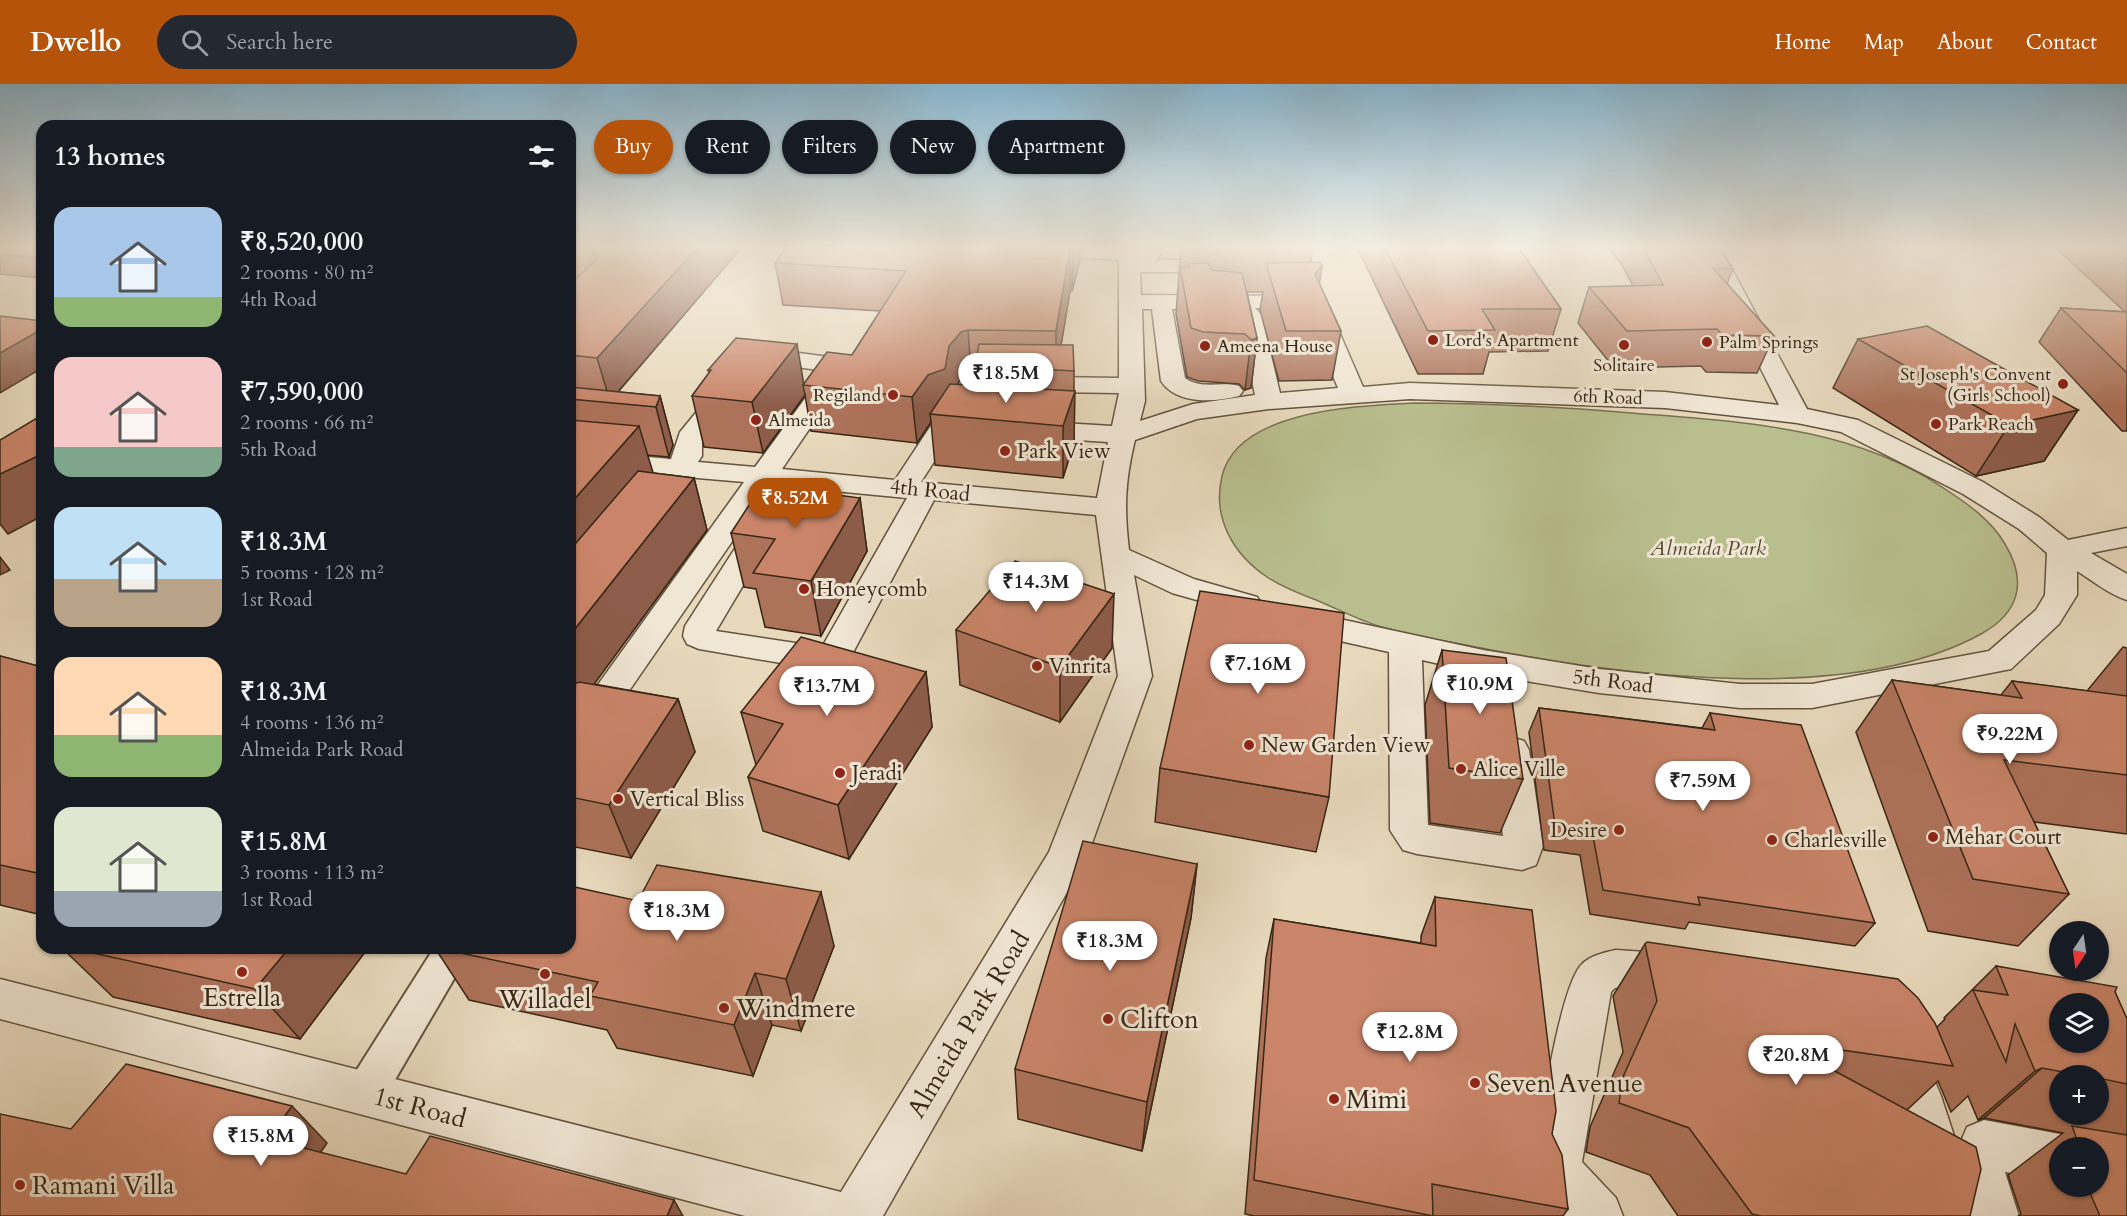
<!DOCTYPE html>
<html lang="en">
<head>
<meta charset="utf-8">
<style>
  :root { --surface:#171b24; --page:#242831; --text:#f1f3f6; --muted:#9ea1a6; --accent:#b45309 }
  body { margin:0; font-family:Cardo,serif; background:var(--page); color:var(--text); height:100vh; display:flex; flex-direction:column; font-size:22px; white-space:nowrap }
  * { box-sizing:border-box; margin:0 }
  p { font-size:20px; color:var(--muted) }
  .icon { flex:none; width:33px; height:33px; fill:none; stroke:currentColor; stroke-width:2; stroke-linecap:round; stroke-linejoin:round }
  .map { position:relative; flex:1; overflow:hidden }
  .drawer { position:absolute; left:36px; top:36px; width:540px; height:834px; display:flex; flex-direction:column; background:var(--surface); border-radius:18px; box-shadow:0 2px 4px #0004 }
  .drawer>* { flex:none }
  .hud { position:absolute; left:594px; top:36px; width:570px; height:54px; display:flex; gap:12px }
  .needle { width:39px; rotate:193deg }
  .controls { position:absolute; left:2049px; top:837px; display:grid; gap:12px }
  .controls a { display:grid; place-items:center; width:60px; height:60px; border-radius:50%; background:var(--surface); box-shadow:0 2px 4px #0004; font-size:30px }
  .price { position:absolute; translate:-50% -51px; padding:0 14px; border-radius:21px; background:#fff; color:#222; font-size:20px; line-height:39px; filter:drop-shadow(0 2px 3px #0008) }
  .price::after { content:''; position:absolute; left:50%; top:36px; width:18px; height:14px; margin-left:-9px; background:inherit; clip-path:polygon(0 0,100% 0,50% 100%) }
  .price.current { background:var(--accent); color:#fff }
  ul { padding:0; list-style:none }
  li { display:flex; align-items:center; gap:18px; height:150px; padding:0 18px }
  li span { display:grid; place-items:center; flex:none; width:168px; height:120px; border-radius:18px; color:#555 }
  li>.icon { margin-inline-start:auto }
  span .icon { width:72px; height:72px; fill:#fffc; stroke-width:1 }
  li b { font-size:26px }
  h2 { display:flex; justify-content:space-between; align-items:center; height:72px; padding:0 18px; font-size:26px }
  .tag { padding:0 21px; border-radius:27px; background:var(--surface); box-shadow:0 2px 4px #0004; font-size:21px; line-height:54px }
  .tag.current { background:var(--accent); color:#fff }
  header { display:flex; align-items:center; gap:36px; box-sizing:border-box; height:84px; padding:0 30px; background:var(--accent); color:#fff }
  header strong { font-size:28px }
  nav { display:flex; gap:33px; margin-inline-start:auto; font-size:21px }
  .search { width:420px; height:54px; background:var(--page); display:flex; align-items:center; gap:15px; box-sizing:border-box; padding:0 21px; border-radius:33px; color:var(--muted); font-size:22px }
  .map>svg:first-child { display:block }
  .green { fill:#b9be8e; stroke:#787252; stroke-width:1.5 }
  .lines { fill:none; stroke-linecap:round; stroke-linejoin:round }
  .service-casing { stroke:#64543f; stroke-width:4 }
  .minor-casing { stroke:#64543f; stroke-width:3 }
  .service { fill:#f0e6d4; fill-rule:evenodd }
  .minor { fill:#f0e6d4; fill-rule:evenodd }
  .wall { fill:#ad725a; stroke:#382715; stroke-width:1.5; fill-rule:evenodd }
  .shaded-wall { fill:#8d5c4a; stroke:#382715; stroke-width:1.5 }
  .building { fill:#c98469; stroke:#382715; stroke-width:1.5; fill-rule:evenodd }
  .poi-dot { fill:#8f2418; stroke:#f0e6d4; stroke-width:2 }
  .labels { text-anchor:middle; stroke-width:6; stroke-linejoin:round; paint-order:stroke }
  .far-poi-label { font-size:18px; fill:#382715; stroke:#f0e6d4; text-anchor:start }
  .far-street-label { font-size:18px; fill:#382715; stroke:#f0e6d4 }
  .poi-label { font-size:21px; fill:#382715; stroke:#f0e6d4; text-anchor:start }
  .street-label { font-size:21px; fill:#382715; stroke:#f0e6d4 }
  .park-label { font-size:21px; font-style:italic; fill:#584d33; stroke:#f0e6d4 }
  .near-poi-label { font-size:26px; fill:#382715; stroke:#f0e6d4; text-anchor:start }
  .near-street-label { font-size:26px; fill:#382715; stroke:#f0e6d4 }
</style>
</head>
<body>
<header>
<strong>Dwello</strong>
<div class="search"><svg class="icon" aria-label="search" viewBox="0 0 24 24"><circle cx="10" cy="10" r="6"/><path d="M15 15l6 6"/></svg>Search here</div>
<nav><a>Home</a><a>Map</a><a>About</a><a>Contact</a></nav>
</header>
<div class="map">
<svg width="2127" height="1132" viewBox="0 0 2127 1132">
  <rect width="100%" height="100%" fill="#e8d9bd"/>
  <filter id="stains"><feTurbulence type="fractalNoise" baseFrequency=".00333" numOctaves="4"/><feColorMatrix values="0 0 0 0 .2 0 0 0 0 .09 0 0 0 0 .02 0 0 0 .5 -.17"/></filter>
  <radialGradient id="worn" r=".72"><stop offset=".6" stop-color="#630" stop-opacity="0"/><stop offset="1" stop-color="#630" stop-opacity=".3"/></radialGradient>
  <path class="green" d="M1414 319C1487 319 1559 323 1632 329 1740 338 1852 342 1945 405 1968 420 1991 436 2005 460 2028 498 2019 529 1981 550 1850 622 1624 592 1481 564 1446 557 1409 552 1375 541 1355 534 1335 524 1316 516 1300 510 1282 503 1267 493 1233 470 1212 434 1222 392 1238 325 1360 322 1414 319Z"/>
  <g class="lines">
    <g class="service-casing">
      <path id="service" d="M434 864H472L379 1023 365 1028 351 1023 345 1009 351 995Z"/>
    </g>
    <g class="minor-casing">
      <g id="minor">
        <path d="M994 163H1139L1156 167 1160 171 1156 176H1226L1234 177 1237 182 1234 187 1226 188H1140L1141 211 1315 212 1318 217 1315 222 1307 224H1255L1261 230 1280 309 1338 304 1310 236 1314 231H1330L1334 236 1363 303 1410 299 1665 308 1779 321 1700 163H1720L1807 325 1858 336 1983 398 2039 433 2068 456 2127 444V462L2091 469 2127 490V516C2110 511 2093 497 2077 487V511L2059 540 2011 585 1812 624H1740L1599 609 1483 590 1422 576 1428 741 1503 752 1493 666 1498 657 1511 653 1524 657 1529 666 1543 762 1536 781 1522 786 1417 770 1403 766 1390 746 1389 568 1287 545 1282 537 1287 529 1298 526 1483 566 1599 585 1740 600H1812L1989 567 2036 526 2045 511 2047 469 2019 445 1963 410 1841 348 1797 339 1665 324 1410 315 1269 325 1197 335 1135 356C1125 397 1124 424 1129 466L1194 495 1257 513 1262 520 1257 527 1246 530 1172 509 1134 491 1152 592 1087 773 883 1132H745L0 935V895L841 1108 1049 768 1118 592 1096 431 934 416 848 578 821 586 699 565 687 560 683 552 685 542 752 438 762 435 772 438 777 444 716 547 822 563 907 414 771 401 600 649 582 658 570 657V631H576L744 398 686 393C671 411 660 438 635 432L631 426 659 390 570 382V366L671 375 680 348 744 270 768 265 837 274 846 276 849 287 782 385 895 396 934 337 948 332C952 315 952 296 971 292L1119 294V176L1004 169 997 167ZM1230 224 1232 231 1239 234 1255 311 1193 320 1140 337 1145 317 1142 225H1152L1161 297C1177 321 1214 318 1239 312L1243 307 1239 302C1220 297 1202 306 1185 294L1172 225ZM768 279 825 287 755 383 698 378 702 372V355L761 281ZM979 307 1119 309 1112 342 1030 337 1021 339 1017 345 1021 351 1030 353 1108 358 1097 414 921 398 953 348 976 346 983 336 975 329Z"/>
        <path d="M1616 866 1646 868 1689 879 1695 892 1689 905C1664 915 1642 902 1615 904L1611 908 1582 1078 1616 1114 1623 1132H1564L1539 1103 1532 1086C1539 1047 1559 903 1582 880 1590 872 1605 868 1616 866Z"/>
        <path d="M1903 952 1919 958 1941 1012 1958 1064 1967 1043 1984 1036 2060 1050 2077 1057 2080 1064H2060V1098L2005 1088 2019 1132H1926L1901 1032 1880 973 1887 958Z"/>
      </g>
    </g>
    <use href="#service" class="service"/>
    <use href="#minor" class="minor"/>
  </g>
  <g class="wall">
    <path d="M0 163H42V194L0 190Z"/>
    <path d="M570 163H742L618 308 660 312 673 361 669 373 647 371 653 389 694 394 707 446 594 600 678 615 695 668 631 774 570 762Z"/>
    <path d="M787 163H1081L1080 176 1072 207H1070L1061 261 1074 287V358L1063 394 935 381 931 338 917 359 811 347 805 311 763 369 704 363 692 312 709 289 708 286 804 300 852 271 880 227 783 221 775 179ZM971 290H977V301L957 300 964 292Z"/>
    <path d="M1181 163H1313L1311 178 1322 182 1319 199 1341 247 1332 296 1279 297 1260 226 1263 208H1247L1257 254 1251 304 1245 306 1239 300 1198 297 1187 293 1176 230Z"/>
    <path d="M1357 163H1518L1561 225 1548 267 1489 268 1483 290H1418Z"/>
    <path d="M1608 163H1728L1725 172 1733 185 1727 200 1774 252 1757 289 1706 288 1701 282 1614 284 1578 239 1589 203 1633 202 1622 181Z"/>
    <path d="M2055 163H2127V347H2122L2039 258 2061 224 2125 228Z"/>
    <path d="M1858 255 2078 326 2044 377 1976 392 1833 304Z"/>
    <path d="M860 414 867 467 821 552 765 543 756 505 744 503 731 449Z"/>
    <path d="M956 546 1112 564 1060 638 960 601Z"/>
    <path d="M2123 563 2127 564V750L2034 738 2069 810 2018 862 1928 847 1856 648 1892 596 2001 611 2012 597 2087 607Z"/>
    <path d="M1442 566 1523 695 1500 749 1430 739 1425 621Z"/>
    <path d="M0 572 42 583V831L0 821Z"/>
    <path d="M926 588 932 643 849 775 763 747 748 693 756 681 741 628Z"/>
    <path d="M1539 624 1702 644 1710 629 1875 839 1855 862 1689 838 1685 845 1590 830 1580 771 1544 766 1529 648Z"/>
    <path d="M1160 684 1329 713 1316 768 1155 738Z"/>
    <path d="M1197 780 1191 834 1142 1067 1018 1035 1015 985Z"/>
    <path d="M1435 813 1552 1050 1568 1125 1563 1132H1254L1245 1130 1266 874 1274 835 1421 859V852Z"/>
    <path d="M1645 860 1937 943 1945 935 1944 934 1996 882 2115 908 2127 935V1132H2018L2021 1130 2008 1091 2063 1049 1984 1034 1978 1036 1968 1012 1951 1028 1938 997 1907 1026 1970 1132H1678L1650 1091 1586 1068 1590 1043 1623 968 1613 912ZM2060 992H2098V1030H2060ZM2060 1064H2098V1102H2060Z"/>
    <path d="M834 862 801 947 772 941 753 992 617 964 607 946 469 916 435 864Z"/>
    <path d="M62 864H368L300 955 113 913Z"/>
  </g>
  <g class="shaded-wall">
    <path d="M698 163H742L610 317 597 274Z"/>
    <path d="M1073 163H1081L1080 176 1072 207Z"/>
    <path d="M1070 165V207L1057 286H1056V247Z"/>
    <path d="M1322 182 1315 229V190Z"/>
    <path d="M42 245V284L0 309V269Z"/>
    <path d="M968 246 971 290 964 292 952 306 930 330 931 338 917 359 912 313 949 262 961 248Z"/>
    <path d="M1257 254 1251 304 1245 306 1251 256Z"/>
    <path d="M797 260 804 301H803L805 311 763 369 752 318Z"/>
    <path d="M1075 307 1074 358 1063 394V342Z"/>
    <path d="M660 312 673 361 669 373 656 323Z"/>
    <path d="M2078 326 2044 377 1976 392 2009 341Z"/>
    <path d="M639 342 654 392 570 493V420Z"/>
    <path d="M42 370V432L8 450 0 440V390Z"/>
    <path d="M694 394 707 446 573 629H570V551Z"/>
    <path d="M860 414 867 467 821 552 811 497Z"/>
    <path d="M0 473 10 486 0 491Z"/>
    <path d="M1114 510 1112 564 1060 638V583Z"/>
    <path d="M926 588 932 643 849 775 838 721Z"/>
    <path d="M678 615 695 668 631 774 609 721Z"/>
    <path d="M1197 780 1191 834 1142 1067 1147 1018Z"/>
    <path d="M821 808 834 862 801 947 786 895Z"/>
    <path d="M289 864H368L300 955 255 905Z"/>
    <path d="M755 889 772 941 753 992 734 941Z"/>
    <path d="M2042 984 1984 1034 1978 1036 2035 987Z"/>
    <path d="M292 1022 327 1059 305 1091 268 1055Z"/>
    <path d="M674 1116 683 1132H667Z"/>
  </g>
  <g class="building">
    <path d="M0 163H42V174L0 170Z"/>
    <path d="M570 163H698L597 274 570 271V200L597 175 594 168Z"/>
    <path d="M787 163H1073L1072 165H1070L1056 247 968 246 961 248 949 262 945 285 928 291 912 313 803 301 827 268 852 271 906 187 775 179Z"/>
    <path d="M1384 163H1518L1561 225H1482L1495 246 1428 247Z"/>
    <path d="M1643 163H1719L1733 185 1713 184 1774 252 1722 251 1717 245 1627 247 1589 203 1663 201Z"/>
    <path d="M2112 163H2127V176Z"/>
    <path d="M1320 178 1322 182 1315 190 1341 247H1286L1266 179Z"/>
    <path d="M1208 179 1212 186 1242 189 1257 254 1251 256 1245 250 1203 248 1191 244 1180 183H1189L1188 180Z"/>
    <path d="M2061 224 2127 228V289Z"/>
    <path d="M0 232 42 237V245L0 269Z"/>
    <path d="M1927 242 2078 326 2009 341 1858 255Z"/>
    <path d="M736 254 797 260 752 318 692 312 711 286H708Z"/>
    <path d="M979 260 1073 261 1074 287 1000 283 995 278 976 276Z"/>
    <path d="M950 300 1075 307 1063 342 930 330Z"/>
    <path d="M570 303 660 312 656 323 570 315Z"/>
    <path d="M42 331V370L0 390V356Z"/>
    <path d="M570 336 639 342 570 420Z"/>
    <path d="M638 387 694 394 570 551V466Z"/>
    <path d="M762 401 860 414 811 497 753 489 775 455 731 449Z"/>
    <path d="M1015 477 1114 510 1060 583 956 546Z"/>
    <path d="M1200 507 1344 529 1329 713 1160 684Z"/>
    <path d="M801 553 926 588 838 721 748 693 783 640 741 628Z"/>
    <path d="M1442 566 1506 574 1523 695 1449 684Z"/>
    <path d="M0 572 42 583V790L0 781Z"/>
    <path d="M1892 596 2022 614 2012 597 2127 612V691L2004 676 2069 810 1973 795Z"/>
    <path d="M579 598 678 615 609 721 570 713V602Z"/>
    <path d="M1539 624 1715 646 1710 629 1801 641 1875 839 1698 813 1700 821 1603 806 1592 747 1555 741Z"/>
    <path d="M1083 757 1197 780 1147 1018 1015 985Z"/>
    <path d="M657 781 821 808 786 895 755 889 734 941 590 912 598 898 437 864H570V802L638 817Z"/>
    <path d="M1435 813 1532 826 1556 1027 1552 1050 1562 1071 1568 1125 1432 1100 1433 1132 1254 1096 1274 835 1436 862Z"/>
    <path d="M1647 858 1898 895 1918 914 1935 939 1953 982 1779 957 1976 1063 1981 1085 1970 1132H1761L1752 1130 1689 1044 1619 1019 1623 993 1657 917 1645 860Z"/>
    <path d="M71 864H289L255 905Z"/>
    <path d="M1996 882 2117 903 2115 908 2127 935V1000L2098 994V992H2084L2042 984 2035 987 2015 940 2006 978 1973 906 2008 911ZM2060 920H2098V958H2060Z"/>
    <path d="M126 980 292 1022 268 1055 406 1090 430 1052 674 1116 667 1132H0V1030L71 1045Z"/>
    <path d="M2072 1042 2127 1051V1132H2100L2087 1102H2098V1064H2080Z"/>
  </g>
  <linearGradient id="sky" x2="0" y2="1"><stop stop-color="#88b6d0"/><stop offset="0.51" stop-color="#f5eee1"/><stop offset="1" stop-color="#f5eee1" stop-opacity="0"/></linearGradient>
  <rect width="2127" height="321" fill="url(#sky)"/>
  <g class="poi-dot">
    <circle cx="1433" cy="256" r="6"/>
    <circle cx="1707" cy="258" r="6"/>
    <circle cx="1624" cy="261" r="6"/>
    <circle cx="1205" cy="262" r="6"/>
    <circle cx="2063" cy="300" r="6"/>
    <circle cx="893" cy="311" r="6"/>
    <circle cx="756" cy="336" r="6"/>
    <circle cx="1936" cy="340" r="6"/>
    <circle cx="1005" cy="367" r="6"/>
    <circle cx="804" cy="505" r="6"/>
    <circle cx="1037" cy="582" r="6"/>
    <circle cx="1249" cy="661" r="6"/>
    <circle cx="1461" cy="685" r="6"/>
    <circle cx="840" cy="689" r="6"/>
    <circle cx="618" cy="715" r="6"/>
    <circle cx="1619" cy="746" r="6"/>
    <circle cx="1933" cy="753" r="6"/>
    <circle cx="1772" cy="756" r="6"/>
    <circle cx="242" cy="888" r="6"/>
    <circle cx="545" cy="890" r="6"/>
    <circle cx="724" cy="924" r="6"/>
    <circle cx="1108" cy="935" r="6"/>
    <circle cx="1475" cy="999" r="6"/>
    <circle cx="1334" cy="1015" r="6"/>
    <circle cx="20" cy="1101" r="6"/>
  </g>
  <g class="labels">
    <g class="far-poi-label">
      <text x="1445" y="262">Lord's Apartment</text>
      <text x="1719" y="264">Palm Springs</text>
      <text x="1217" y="268">Ameena House</text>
      <text x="1624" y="287" text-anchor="middle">Solitaire</text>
      <text x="2051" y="296" text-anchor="end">St Joseph's Convent<tspan x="2051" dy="21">(Girls School)</tspan></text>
      <text x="881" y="317" text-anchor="end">Regiland</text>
      <text x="768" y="342">Almeida</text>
      <text x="1948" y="346">Park Reach</text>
    </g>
    <g class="far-street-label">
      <text transform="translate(1608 313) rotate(2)" y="6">6th Road</text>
    </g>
    <g class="poi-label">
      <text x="1017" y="374">Park View</text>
      <text x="816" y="512">Honeycomb</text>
      <text x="1049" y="589">Vinrita</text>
      <text x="1261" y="668">New Garden View</text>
      <text x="1473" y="692">Alice Ville</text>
      <text x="852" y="696">Jeradi</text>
      <text x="630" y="722">Vertical Bliss</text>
      <text x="1607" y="753" text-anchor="end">Desire</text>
      <text x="1945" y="760">Mehar Court</text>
      <text x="1784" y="763">Charlesville</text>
    </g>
    <g class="street-label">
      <text transform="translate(930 406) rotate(6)" y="7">4th Road</text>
      <text transform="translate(1613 597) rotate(7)" y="7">5th Road</text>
    </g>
    <g class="park-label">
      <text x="1708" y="471">Almeida Park</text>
    </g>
    <g class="near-poi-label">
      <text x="242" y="922" text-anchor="middle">Estrella</text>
      <text x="545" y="924" text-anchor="middle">Willadel</text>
      <text x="736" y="933">Windmere</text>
      <text x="1120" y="944">Clifton</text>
      <text x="1487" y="1008">Seven Avenue</text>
      <text x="1346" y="1024">Mimi</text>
      <text x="32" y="1110">Ramani Villa</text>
    </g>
    <g class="near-street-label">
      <text transform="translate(968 940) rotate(-59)" y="9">Almeida Park Road</text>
      <text transform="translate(420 1023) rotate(15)" y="9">1st Road</text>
    </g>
  </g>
  <rect width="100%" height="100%" filter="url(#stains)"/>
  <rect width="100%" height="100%" fill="url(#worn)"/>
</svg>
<div class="controls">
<a><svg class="needle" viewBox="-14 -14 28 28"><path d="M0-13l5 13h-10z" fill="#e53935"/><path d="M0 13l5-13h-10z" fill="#9ea1a6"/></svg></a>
<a><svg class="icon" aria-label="layers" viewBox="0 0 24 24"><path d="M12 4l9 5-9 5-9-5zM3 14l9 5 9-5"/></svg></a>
<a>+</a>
<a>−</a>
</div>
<b class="price" style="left:1006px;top:320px">₹18.5M</b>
<b class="price current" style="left:795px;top:445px">₹8.52M</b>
<b class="price" style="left:1036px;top:529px">₹14.3M</b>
<b class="price" style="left:1258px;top:611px">₹7.16M</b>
<b class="price" style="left:1480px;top:631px">₹10.9M</b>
<b class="price" style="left:827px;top:633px">₹13.7M</b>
<b class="price" style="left:2010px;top:681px">₹9.22M</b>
<b class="price" style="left:1703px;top:728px">₹7.59M</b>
<b class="price" style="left:677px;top:858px">₹18.3M</b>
<b class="price" style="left:1110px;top:888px">₹18.3M</b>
<b class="price" style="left:1410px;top:979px">₹12.8M</b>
<b class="price" style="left:1796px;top:1002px">₹20.8M</b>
<b class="price" style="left:261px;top:1083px">₹15.8M</b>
<div class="hud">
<a class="tag current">Buy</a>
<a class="tag">Rent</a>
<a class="tag">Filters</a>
<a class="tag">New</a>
<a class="tag">Apartment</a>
</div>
<section class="drawer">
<h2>13 homes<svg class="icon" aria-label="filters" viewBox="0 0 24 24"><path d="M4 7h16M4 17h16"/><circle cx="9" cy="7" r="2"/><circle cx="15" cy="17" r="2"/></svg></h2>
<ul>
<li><span style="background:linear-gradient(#a9c7e8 75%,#8fb573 0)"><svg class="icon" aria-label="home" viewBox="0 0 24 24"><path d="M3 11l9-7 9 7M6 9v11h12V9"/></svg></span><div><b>₹8,520,000</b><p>2 rooms · 80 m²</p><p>4th Road</p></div></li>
<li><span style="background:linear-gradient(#f6c9c9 75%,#7fa58c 0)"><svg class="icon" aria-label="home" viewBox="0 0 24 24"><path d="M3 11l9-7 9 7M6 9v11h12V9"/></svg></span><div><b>₹7,590,000</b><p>2 rooms · 66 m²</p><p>5th Road</p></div></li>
<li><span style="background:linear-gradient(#bfe0f5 60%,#b9a48a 0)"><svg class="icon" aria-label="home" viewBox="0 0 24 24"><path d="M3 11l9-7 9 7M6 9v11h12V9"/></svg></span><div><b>₹18.3M</b><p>5 rooms · 128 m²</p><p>1st Road</p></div></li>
<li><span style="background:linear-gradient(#ffd9b3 65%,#8fb573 0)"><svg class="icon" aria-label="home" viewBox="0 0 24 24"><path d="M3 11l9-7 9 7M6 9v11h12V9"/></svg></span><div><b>₹18.3M</b><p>4 rooms · 136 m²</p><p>Almeida Park Road</p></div></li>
<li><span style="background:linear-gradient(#dfe7d0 70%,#9aa5b1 0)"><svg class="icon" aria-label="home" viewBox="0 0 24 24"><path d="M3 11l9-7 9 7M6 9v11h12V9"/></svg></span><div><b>₹15.8M</b><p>3 rooms · 113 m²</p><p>1st Road</p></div></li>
</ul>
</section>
</div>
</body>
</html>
